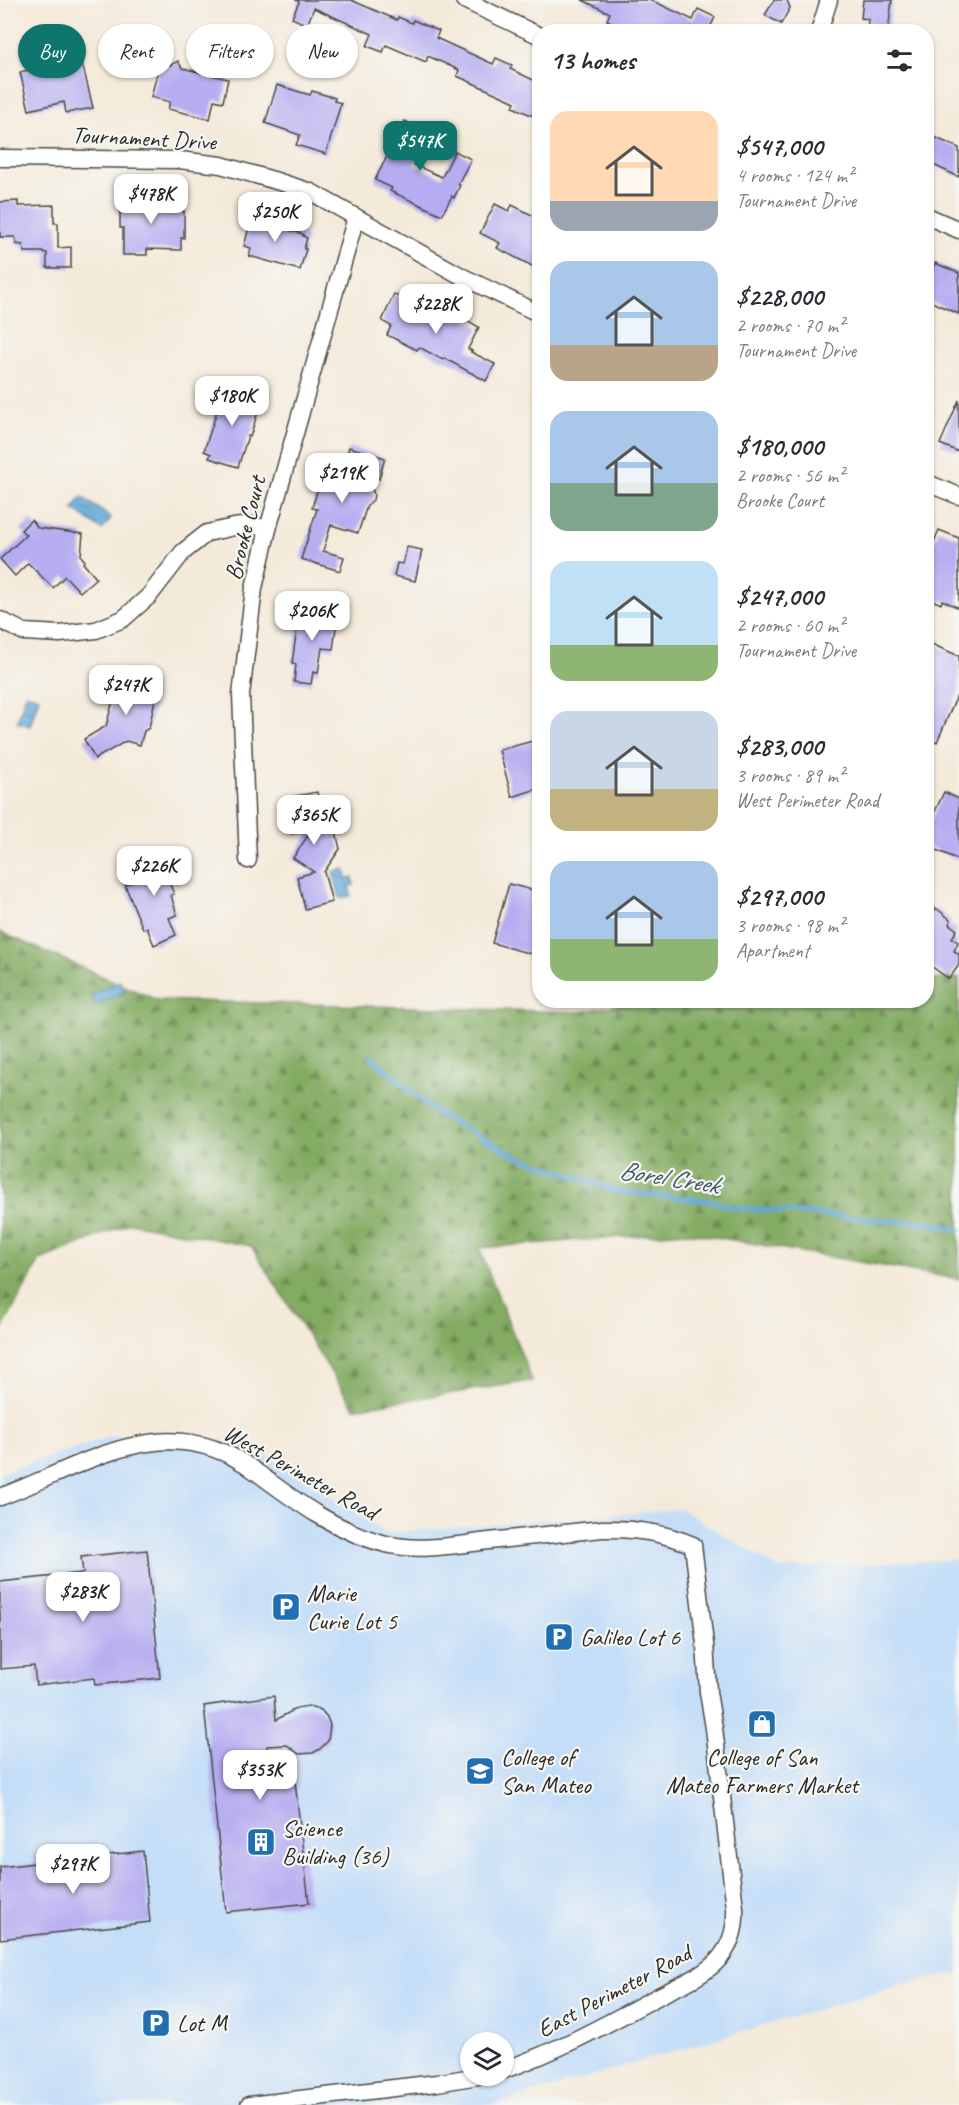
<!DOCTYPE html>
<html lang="en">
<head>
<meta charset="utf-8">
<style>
  :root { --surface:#fff; --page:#f7f7f7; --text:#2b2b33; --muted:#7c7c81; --accent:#0f766e }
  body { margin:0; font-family:Caveat,sans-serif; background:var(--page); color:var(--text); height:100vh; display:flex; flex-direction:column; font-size:22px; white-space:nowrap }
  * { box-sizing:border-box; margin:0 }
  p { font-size:20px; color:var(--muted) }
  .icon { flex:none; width:33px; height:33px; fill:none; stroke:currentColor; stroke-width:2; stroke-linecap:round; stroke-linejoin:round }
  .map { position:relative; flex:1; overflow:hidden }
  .details { position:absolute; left:532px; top:24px; width:402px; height:984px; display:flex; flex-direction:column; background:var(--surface); border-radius:24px; box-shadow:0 2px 4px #0004 }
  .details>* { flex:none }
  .hud { position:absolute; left:18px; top:24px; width:424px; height:54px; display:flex; gap:12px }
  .buttons { position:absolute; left:460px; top:2032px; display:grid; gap:12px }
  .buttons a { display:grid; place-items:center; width:54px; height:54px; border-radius:50%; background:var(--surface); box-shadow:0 2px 4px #0004; font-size:30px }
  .price { position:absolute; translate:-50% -51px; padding:0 14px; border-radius:12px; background:#fff; color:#222; font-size:20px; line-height:39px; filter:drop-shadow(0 2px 3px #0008) }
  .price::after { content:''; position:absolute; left:50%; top:36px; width:18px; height:14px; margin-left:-9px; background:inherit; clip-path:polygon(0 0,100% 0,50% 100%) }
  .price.selected { background:var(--accent); color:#fff }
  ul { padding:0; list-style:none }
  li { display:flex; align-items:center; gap:18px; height:150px; padding:0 18px }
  li span { display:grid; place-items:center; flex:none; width:168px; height:120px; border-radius:18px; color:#555 }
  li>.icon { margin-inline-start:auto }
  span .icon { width:72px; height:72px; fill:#fffc; stroke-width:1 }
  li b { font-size:26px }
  h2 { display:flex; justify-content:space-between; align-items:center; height:72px; padding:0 18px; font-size:26px }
  .pill { padding:0 21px; border-radius:27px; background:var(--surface); box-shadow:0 2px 4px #0004; font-size:21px; line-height:54px }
  .pill.selected { background:var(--accent); color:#fff }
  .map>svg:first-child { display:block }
  .built { fill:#c5def8; fill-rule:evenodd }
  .forest { fill:url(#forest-firs); stroke:#576b46; stroke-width:1.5 }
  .water { fill:url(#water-ripples); stroke:#466981; stroke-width:1.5 }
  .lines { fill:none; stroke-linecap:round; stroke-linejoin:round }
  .stream { stroke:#60a7d7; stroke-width:5 }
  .building { fill:#b5acf1 }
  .minor-casing { stroke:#494845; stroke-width:19 }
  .minor { stroke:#fff; stroke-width:16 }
  .labels { text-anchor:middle; stroke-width:4.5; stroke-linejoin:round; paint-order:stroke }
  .street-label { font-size:24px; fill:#2b2b2b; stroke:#f6f6f2 }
  .poi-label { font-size:24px; fill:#2b2b2b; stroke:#f6f6f2; text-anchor:start }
  .water-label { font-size:26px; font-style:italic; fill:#3e5667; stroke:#f6f6f2 }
</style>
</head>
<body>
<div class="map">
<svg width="959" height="2105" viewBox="0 0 959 2105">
  <defs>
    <pattern id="forest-firs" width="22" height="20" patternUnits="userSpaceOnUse" patternTransform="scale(1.5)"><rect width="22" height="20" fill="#83ab62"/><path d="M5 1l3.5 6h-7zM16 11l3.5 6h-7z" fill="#6b8b51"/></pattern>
    <pattern id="water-ripples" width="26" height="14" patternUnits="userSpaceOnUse" patternTransform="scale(1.5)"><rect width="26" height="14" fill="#60a7d7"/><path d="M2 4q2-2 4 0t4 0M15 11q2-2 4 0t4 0" fill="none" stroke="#4f88af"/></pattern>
  </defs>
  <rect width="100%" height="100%" fill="#f6f6f2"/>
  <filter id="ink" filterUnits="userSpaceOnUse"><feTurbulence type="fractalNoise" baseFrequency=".0167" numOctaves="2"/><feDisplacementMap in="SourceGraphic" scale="12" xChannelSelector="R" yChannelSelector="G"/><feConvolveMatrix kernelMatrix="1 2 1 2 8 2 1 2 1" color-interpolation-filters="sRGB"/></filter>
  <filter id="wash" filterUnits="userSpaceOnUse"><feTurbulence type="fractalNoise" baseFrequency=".008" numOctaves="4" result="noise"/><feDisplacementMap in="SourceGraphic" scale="24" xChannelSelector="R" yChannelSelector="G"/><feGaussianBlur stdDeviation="1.35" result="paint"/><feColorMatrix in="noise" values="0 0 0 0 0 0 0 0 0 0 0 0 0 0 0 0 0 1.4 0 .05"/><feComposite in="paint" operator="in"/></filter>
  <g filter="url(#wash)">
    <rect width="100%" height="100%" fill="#f4eada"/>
    <path class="built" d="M112 1436 246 1442 387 1533 681 1509 780 1569 959 1559V1973L908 1983 493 2105H0V1473ZM471 2043H504V2076H471Z"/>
    <path class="forest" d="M0 932 157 1000 580 1012 649 1000H927V980L959 978V1279L686 1232 479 1248 532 1381 354 1408 251 1246 130 1223 40 1260 0 1333Z"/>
    <g class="water">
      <path d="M82 497 111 518 102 530 73 509Z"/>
      <path d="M26 693 39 697 30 726 17 722Z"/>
      <path d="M345 869 347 878 353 877 354 885 349 886 351 896 340 898 333 872Z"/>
      <path d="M120 981 125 992 95 1005 91 995Z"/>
    </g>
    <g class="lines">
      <path class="stream" d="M371 1057 434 1111 514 1155 618 1192 713 1201 731 1207 934 1224 959 1230"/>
    </g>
    <g id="blocks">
      <g class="building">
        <path d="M296 0H351L397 20 398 17 412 23 413 20 439 31 436 38 493 64 496 58 512 65 510 69 540 83V119L513 107 515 102 457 76 459 70 428 56 426 62 386 45 383 52 367 46 372 34 314 8 307 25 292 18 299 2Z"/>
        <path d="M582 0H651L693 20 698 9 715 17 710 28 717 32H631L607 20 610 13Z"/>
        <path d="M774 0H787L790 8 781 24 765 15Z"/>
        <path d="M863 0H892L888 32H867L868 19 861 18Z"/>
        <path d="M74 55 75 59 81 58 93 108 66 113 64 102 29 110 20 72 54 64 53 60Z"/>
        <path d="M178 61 182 68 228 79 223 102 214 100 210 119 168 109 170 102 151 97 160 62 171 65Z"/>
        <path d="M277 85 310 95 312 91 335 98 334 101 341 103 326 154 296 145 300 135 265 123Z"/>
        <path d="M405 121 430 134 414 165 442 177 455 151 471 159 458 184 460 185 454 198 452 196 442 215 390 191 392 188 375 180Z"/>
        <path d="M927 134 959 148V177L927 162Z"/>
        <path d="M120 199H171V201H180V211H184V238H181V250L147 249V255H123V228H120Z"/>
        <path d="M18 201V206L54 205V223H58V248L71 247V268H47V253H44V252H24L23 245 16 244V239L14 237H0V202Z"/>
        <path d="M495 204 509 211 512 205 540 219V270L497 248 500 243 480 233Z"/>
        <path d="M253 213 270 218 269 224 303 234V236L307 238 304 249H306L300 270 249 256 251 248 244 246Z"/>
        <path d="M935 263 959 273V314L927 300V281Z"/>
        <path d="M394 294 418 307 421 301 459 321 461 317 479 327 468 349 472 351 471 352 495 364 486 381 444 358 443 360 419 347 417 350 387 335 391 326 382 321Z"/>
        <path d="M225 386 255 395 251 406 259 409 250 437 248 436 238 467 209 458 211 454 204 451Z"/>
        <path d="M959 400V452L940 444Z"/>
        <path d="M349 447 385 458 379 479 368 476 374 495 373 500 367 506 358 533 331 525 323 551 344 557 340 571 301 559 317 509 312 508 323 471 332 474 334 470 339 472 341 465 344 466Z"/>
        <path d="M31 520 38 528 83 534 81 556 85 561 83 563 96 578 80 592 65 576 53 588 28 563 15 576 0 559 26 535 21 530Z"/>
        <path d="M939 530 959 538V608L942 600 941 604 927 598V558Z"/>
        <path d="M407 547 422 550 415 581 394 576 397 563 403 564Z"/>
        <path d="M300 608 338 614 333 649 322 648 318 673 313 672 311 684 294 682 296 664 292 663Z"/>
        <path d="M927 642 959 656V691L937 742 927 737Z"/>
        <path d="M135 672 147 675 155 688 153 694 156 695 149 728 144 731 140 745 126 741 95 759 84 739 106 726 119 679 132 682Z"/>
        <path d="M540 739V788L512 797 499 750Z"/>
        <path d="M317 792 320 807 330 805 340 849 324 872 332 902 305 909 297 877 314 872 293 858 311 831 292 834 285 798Z"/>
        <path d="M944 792 959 799V860L927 846V818L931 820Z"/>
        <path d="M155 848 161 862 171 870 169 882 174 894 171 895 177 915 169 918 176 935 154 945 147 928 143 929 125 885 144 877 135 856Z"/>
        <path d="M509 884 540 892V938L535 955 492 943Z"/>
        <path d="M927 908 933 913 936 908 951 920 949 924 957 930 952 938 958 942 954 951 959 954V965L949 979 927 963Z"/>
        <path d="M147 1550 160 1678 95 1685 94 1678 36 1685 34 1666 0 1669V1582L83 1573 81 1557Z"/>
        <path d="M274 1696 276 1720 297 1708 309 1706 321 1710 327 1717 330 1725 328 1741 320 1749 313 1753 299 1754 287 1745 267 1746 269 1776 294 1773 309 1903 226 1912 204 1706Z"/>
        <path d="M143 1851 150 1922 0 1939V1867Z"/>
      </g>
    </g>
  </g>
  <g filter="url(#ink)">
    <use href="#blocks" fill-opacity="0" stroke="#494845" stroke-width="1.5"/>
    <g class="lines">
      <g class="minor-casing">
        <g id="minor">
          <path d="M464 0 540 36"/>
          <path d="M819 32 829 0"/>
          <path d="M0 158 179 160 221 165 280 182 311 192 463 277 540 314"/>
          <path d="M927 216 959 230"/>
          <path d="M927 483 959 496"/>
          <path d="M0 620 24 632 60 634 96 630 123 619 149 596 183 552 207 533 234 527 251 525 268 529"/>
          <path d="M248 860 241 695 254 588 268 529 356 217"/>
          <path d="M0 1497C86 1465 167 1405 255 1471 295 1501 337 1532 386 1544 420 1552 455 1545 489 1541 527 1537 565 1533 602 1529 635 1528 663 1532 693 1545L705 1644 708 1692 714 1728 735 1908C736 1927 732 1944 719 1959 703 1977 677 1986 657 1997 607 2024 558 2051 504 2070"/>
          <path d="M249 2105 437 2083 478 2076"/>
        </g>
      </g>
      <use href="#minor" class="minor"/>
    </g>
  </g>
  <defs>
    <g id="parking-square" transform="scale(1.5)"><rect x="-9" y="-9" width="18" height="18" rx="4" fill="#1f6fb2" stroke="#f6f6f2"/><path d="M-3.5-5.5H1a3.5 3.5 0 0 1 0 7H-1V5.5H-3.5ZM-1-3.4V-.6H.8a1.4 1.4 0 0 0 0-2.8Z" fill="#fff"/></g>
    <g id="shop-square" transform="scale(1.5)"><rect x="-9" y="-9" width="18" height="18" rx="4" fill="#1f6fb2" stroke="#f6f6f2"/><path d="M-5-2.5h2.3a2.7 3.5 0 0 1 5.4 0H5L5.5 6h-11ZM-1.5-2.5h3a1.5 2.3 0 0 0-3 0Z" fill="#fff"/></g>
    <g id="university-square" transform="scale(1.5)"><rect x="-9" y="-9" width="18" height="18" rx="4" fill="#1f6fb2" stroke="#f6f6f2"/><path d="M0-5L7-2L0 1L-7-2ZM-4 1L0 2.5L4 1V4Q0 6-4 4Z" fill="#fff"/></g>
    <g id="building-square" transform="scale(1.5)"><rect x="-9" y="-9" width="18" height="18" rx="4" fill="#1f6fb2" stroke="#f6f6f2"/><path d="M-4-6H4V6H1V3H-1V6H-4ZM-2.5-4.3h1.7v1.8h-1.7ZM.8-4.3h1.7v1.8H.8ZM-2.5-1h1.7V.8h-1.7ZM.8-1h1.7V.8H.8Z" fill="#fff"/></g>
  </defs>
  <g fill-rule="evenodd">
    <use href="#parking-square" x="286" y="1607"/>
    <use href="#parking-square" x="559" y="1637"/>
    <use href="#shop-square" x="762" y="1724"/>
    <use href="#university-square" x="480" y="1771"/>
    <use href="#building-square" x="261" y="1842"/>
    <use href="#parking-square" x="156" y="2023"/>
  </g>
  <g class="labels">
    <g class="street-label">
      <text transform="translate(144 138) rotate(3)" y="8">Tournament Drive</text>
      <text transform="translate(245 528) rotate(-76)" y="8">Brooke Court</text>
      <text transform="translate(301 1472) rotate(29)" y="8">West Perimeter Road</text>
      <text transform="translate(614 1991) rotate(-28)" y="8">East Perimeter Road</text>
    </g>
    <g class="poi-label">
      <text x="307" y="1601">Marie<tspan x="307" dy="28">Curie Lot 5</tspan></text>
      <text x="580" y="1645">Galileo Lot 6</text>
      <text x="501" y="1765">College of<tspan x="501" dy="28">San Mateo</tspan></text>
      <text x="762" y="1765" text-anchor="middle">College of San<tspan x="762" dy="28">Mateo Farmers Market</tspan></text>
      <text x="282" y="1836">Science<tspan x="282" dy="28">Building (36)</tspan></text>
      <text x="177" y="2031">Lot M</text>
    </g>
    <g class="water-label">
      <text transform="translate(669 1177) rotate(9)" y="9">Borel Creek</text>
    </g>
  </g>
</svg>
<div class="buttons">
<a><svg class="icon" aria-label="layers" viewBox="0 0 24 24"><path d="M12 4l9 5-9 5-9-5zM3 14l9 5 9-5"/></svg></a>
</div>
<b class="price selected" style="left:420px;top:172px">$547K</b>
<b class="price" style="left:151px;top:225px">$478K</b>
<b class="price" style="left:275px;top:243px">$250K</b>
<b class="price" style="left:436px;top:335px">$228K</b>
<b class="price" style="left:232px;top:427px">$180K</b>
<b class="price" style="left:342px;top:504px">$219K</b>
<b class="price" style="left:312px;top:642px">$206K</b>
<b class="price" style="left:126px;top:716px">$247K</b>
<b class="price" style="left:314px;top:846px">$365K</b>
<b class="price" style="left:154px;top:897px">$226K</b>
<b class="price" style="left:83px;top:1623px">$283K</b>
<b class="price" style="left:260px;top:1801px">$353K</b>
<b class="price" style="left:73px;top:1895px">$297K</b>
<div class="hud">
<a class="pill selected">Buy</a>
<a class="pill">Rent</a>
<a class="pill">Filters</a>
<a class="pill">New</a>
</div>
<section class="details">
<h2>13 homes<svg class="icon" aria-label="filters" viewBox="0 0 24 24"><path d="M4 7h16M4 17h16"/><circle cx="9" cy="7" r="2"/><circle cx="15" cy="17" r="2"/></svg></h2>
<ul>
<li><span style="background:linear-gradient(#ffd9b3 75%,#9aa5b1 0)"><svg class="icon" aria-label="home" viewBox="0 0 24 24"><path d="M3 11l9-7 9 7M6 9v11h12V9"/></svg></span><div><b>$547,000</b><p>4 rooms · 124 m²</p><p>Tournament Drive</p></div></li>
<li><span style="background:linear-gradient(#a9c7e8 70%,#b9a48a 0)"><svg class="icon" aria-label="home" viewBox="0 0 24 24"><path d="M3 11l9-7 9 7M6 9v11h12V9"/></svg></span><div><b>$228,000</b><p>2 rooms · 70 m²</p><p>Tournament Drive</p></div></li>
<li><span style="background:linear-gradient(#a9c7e8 60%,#7fa58c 0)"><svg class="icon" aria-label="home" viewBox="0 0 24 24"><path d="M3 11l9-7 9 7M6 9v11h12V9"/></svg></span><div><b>$180,000</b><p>2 rooms · 56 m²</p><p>Brooke Court</p></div></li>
<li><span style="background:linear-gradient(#bfe0f5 70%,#8fb573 0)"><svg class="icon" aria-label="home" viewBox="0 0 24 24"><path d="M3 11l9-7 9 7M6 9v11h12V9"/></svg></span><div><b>$247,000</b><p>2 rooms · 60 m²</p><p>Tournament Drive</p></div></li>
<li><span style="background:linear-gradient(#c9d6e8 65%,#c2b280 0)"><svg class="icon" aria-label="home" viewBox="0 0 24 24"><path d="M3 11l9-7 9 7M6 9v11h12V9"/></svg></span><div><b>$283,000</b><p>3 rooms · 89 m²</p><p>West Perimeter Road</p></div></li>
<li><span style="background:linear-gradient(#a9c7e8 65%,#8fb573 0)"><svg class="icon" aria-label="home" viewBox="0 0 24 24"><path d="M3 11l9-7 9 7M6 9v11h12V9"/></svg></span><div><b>$297,000</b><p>3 rooms · 98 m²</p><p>Apartment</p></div></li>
</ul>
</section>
</div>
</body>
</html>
